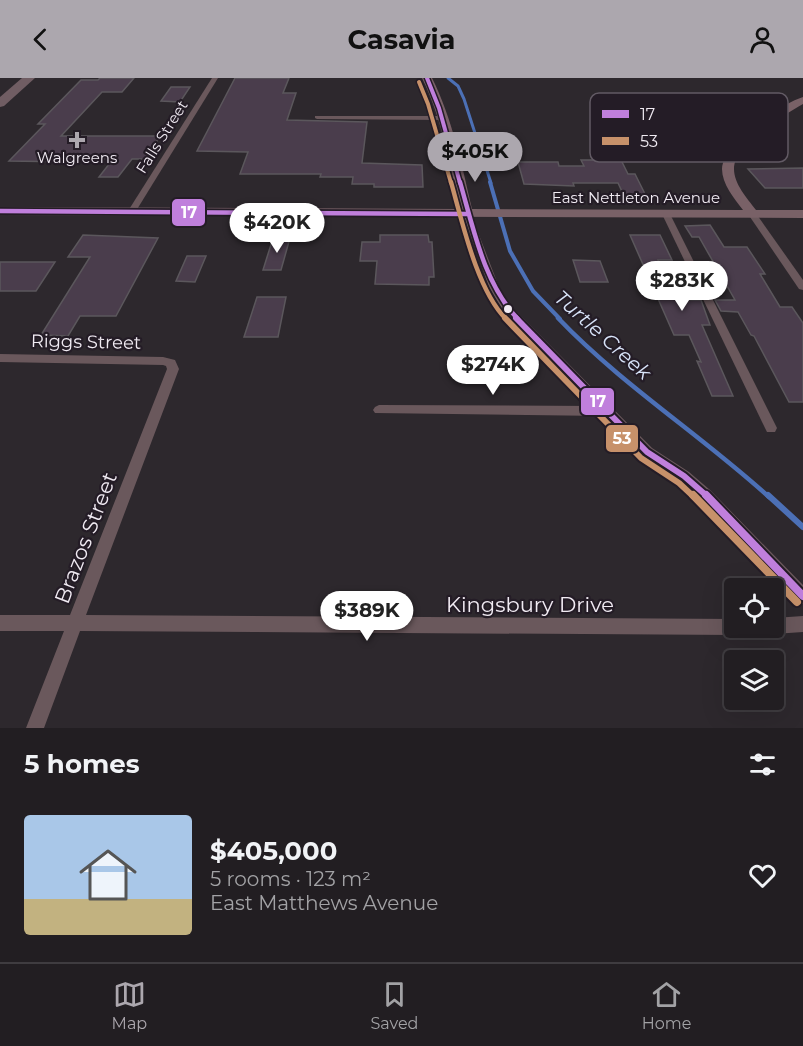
<!DOCTYPE html>
<html lang="en">
<head>
<meta charset="utf-8">
<style>
  :root { --surface:#221e22; --page:#2a272a; --text:#f1f3f6; --muted:#a2a2a5; --line:#3f3c40; --accent:#aca7ae }
  body { margin:0; font-family:Montserrat,sans-serif; background:var(--page); color:var(--text); height:100vh; display:flex; flex-direction:column; font-size:22px; white-space:nowrap }
  * { box-sizing:border-box; margin:0 }
  p { font-size:20px; color:var(--muted) }
  .icon { flex:none; width:33px; height:33px; fill:none; stroke:currentColor; stroke-width:2; stroke-linecap:round; stroke-linejoin:round }
  .map { position:relative; height:650px; overflow:hidden }
  .details { display:flex; flex-direction:column; background:var(--surface); flex:1 }
  .details>* { flex:none }
  .tools { position:absolute; left:724px; top:500px; display:grid; gap:12px }
  .tools a { display:grid; place-items:center; width:60px; height:60px; border-radius:6px; background:var(--surface); box-shadow:0 6px 24px #0002,0 0 0 2px var(--line); font-size:30px }
  .price { position:absolute; translate:-50% -51px; padding:0 14px; border-radius:21px; background:#fff; color:#222; font-size:20px; line-height:39px; filter:drop-shadow(0 2px 3px #0008) }
  .price::after { content:''; position:absolute; left:50%; top:36px; width:18px; height:14px; margin-left:-9px; background:inherit; clip-path:polygon(0 0,100% 0,50% 100%) }
  .price.on { background:var(--accent); color:#111 }
  ul { padding:0; list-style:none }
  li { display:flex; align-items:center; gap:18px; height:150px; padding:0 24px }
  li span { display:grid; place-items:center; flex:none; width:168px; height:120px; border-radius:6px; color:#555 }
  li>.icon { margin-inline-start:auto }
  span .icon { width:72px; height:72px; fill:#fffc; stroke-width:1 }
  li b { font-size:26px }
  h2 { display:flex; justify-content:space-between; align-items:center; height:72px; padding:0 24px; font-size:26px }
  header { display:flex; justify-content:space-between; align-items:center; height:78px; padding:0 24px; background:var(--accent); color:#111; font-size:27px; font-weight:700 }
  .tabs { display:flex; justify-content:space-around; align-items:center; height:84px; border-top:2px solid var(--line); background:var(--surface); font-size:16px; color:var(--muted) }
  .tabs a { display:grid; justify-items:center; gap:3px }
  .tabs .on { color:var(--accent) }
  .map>svg:first-child { display:block }
  .lines { fill:none; stroke-linecap:round; stroke-linejoin:round }
  .stream-far3 { stroke:#4c70b6; stroke-width:3 }
  .stream-far2 { stroke:#4c70b6; stroke-width:4 }
  .stream-far1 { stroke:#4c70b6; stroke-width:4.5 }
  .stream { stroke:#4c70b6; stroke-width:6 }
  .building { fill:#4a3d4c; stroke:#5b575c; stroke-width:1.5 }
  .street { fill:#6a585c; fill-rule:evenodd }
  .secondary { fill:#796167; fill-rule:evenodd }
  .highway { fill:#705d63; fill-rule:evenodd }
  .bus-1-far3-casing { stroke:#241c26; stroke-width:7 }
  .bus-1-far2-casing { stroke:#241c26; stroke-width:8 }
  .bus-1-far1-casing { stroke:#241c26; stroke-width:10 }
  .bus-1-casing { stroke:#241c26; stroke-width:12 }
  .bus-2-far3-casing { stroke:#241c26; stroke-width:7 }
  .bus-2-far2-casing { stroke:#241c26; stroke-width:8 }
  .bus-2-far1-casing { stroke:#241c26; stroke-width:10 }
  .bus-2-casing { stroke:#241c26; stroke-width:12 }
  .bus-1-far3 { stroke:#c07fdc; stroke-width:4 }
  .bus-1-far2 { stroke:#c07fdc; stroke-width:4.5 }
  .bus-1-far1 { stroke:#c07fdc; stroke-width:6 }
  .bus-1 { stroke:#c07fdc; stroke-width:8 }
  .bus-2-far3 { stroke:#c7916a; stroke-width:4 }
  .bus-2-far2 { stroke:#c7916a; stroke-width:4.5 }
  .bus-2-far1 { stroke:#c7916a; stroke-width:6 }
  .bus-2 { stroke:#c7916a; stroke-width:8 }
  .poi-dot { fill:#aca7ae; stroke:#241c26; stroke-width:2 }
  .bus-dot { fill:#f1ebf3; stroke:#241c26; stroke-width:2 }
  .labels { text-anchor:middle; stroke-width:4.5; stroke-linejoin:round; paint-order:stroke }
  .far-street-label { font-size:15px; fill:#f1ebf3; stroke:#241c26 }
  .far-poi-label { font-size:15px; fill:#f1ebf3; stroke:#241c26 }
  .street-label { font-size:18px; fill:#f1ebf3; stroke:#241c26 }
  .water-label { font-size:20px; font-style:italic; fill:#d8e4f9; stroke:#241c26 }
  .near-street-label { font-size:21px; fill:#f1ebf3; stroke:#241c26 }
  .key { fill:#241c26; stroke:#625a64; stroke-width:1.5 }
  .key-label { font-size:16px; fill:#f1ebf3 }
  .line-badge { stroke:#241c26; stroke-width:2 }
  .badge-label { font-size:16px; text-anchor:middle; font-weight:bold; fill:#fff }
</style>
</head>
<body>
<header><svg class="icon" aria-label="back" viewBox="0 0 24 24"><path d="M15 5l-7 7 7 7"/></svg>Casavia<svg class="icon" aria-label="person" viewBox="0 0 24 24"><circle cx="12" cy="8" r="4"/><path d="M4 21q1-7 8-7t8 7"/></svg></header>
<div class="map">
<svg width="803" height="650" viewBox="0 0 803 650">
  <rect width="100%" height="100%" fill="#2d282d"/>
  <g class="lines">
    <path class="stream-far3" d="M448 0 458 8 464 21 491 105"/>
    <path class="stream-far2" d="M490 104 510 173 533 213 560 241"/>
    <path class="stream-far1" d="M558 240C622 307 701 357 769 419"/>
    <path class="stream" d="M768 417 803 449"/>
  </g>
  <g class="building">
    <path d="M100 0H134L122 14H102L61 58H160L146 81H132L118 99H99L113 81H75L73 84 9 83 45 46H38L81 2H98Z"/>
    <path d="M235 0H289L283 15H296L287 42 367 44 362 85 422 87 423 109H374V106H352L353 99H320L321 96H240L248 74 197 73Z"/>
    <path d="M171 9H190L180 24 161 23Z"/>
    <path d="M581 82H621L628 96H635L647 120H625L618 105H573L574 108 524 106 518 84H558L559 88H584Z"/>
    <path d="M803 90V110H765L748 91Z"/>
    <path d="M710 147 724 169H747L765 196H760L780 229H792L803 245V324H789L754 258 751 257 738 234 721 233 715 222H735L699 159H692L685 148Z"/>
    <path d="M83 157 158 160 116 238H80L68 258 41 257 90 179H68Z"/>
    <path d="M380 157H428L429 164H432L434 199H429V207L375 206 377 183H360L362 164H380Z"/>
    <path d="M630 157H660L672 182H658L677 222H701L710 247H702L733 318H712L697 283 701 284 689 257H674Z"/>
    <path d="M273 160H290L281 192H263Z"/>
    <path d="M187 178H206L195 204 176 203Z"/>
    <path d="M573 182 600 183 608 204H580Z"/>
    <path d="M0 184H55L36 213H0Z"/>
    <path d="M257 219H286L278 259H244Z"/>
  </g>
  <g class="lines">
    <g class="street">
      <path d="M212 0H218L136 133 129 135 128 133Z"/>
      <path d="M315 38H442L445 40 442 42 317 41 315 40Z"/>
      <path d="M467 133 471 136 499 209 510 227 652 370 689 394 710 412 803 507V526L798 523 700 420 679 402 642 378 604 338 375 335 373 332 375 329 379 327 595 328 502 231 489 209 463 136Z"/>
      <path d="M666 133 670 136 777 350 775 354H767L765 350 662 136Z"/>
      <path d="M752 133 755 134 803 202V212L799 211 748 136Z"/>
      <path d="M0 276 163 279 175 282 179 291 86 537 735 541V549H743L741 555 735 557 80 553 44 650H26L64 553H0V537H70L167 291 166 288 163 287 0 284Z"/>
      <path d="M803 538V554L774 556 768 554 766 549H774V540Z"/>
    </g>
    <path class="secondary" d="M422 0H432C452 40 462 87 472 131L743 132C734 120 722 106 722 91 723 65 780 26 803 19V26C783 38 734 65 734 91 734 106 747 120 756 132H803V140L0 137V129L459 131C450 87 442 40 422 0Z"/>
    <path class="highway" d="M22 0H35L4 28 0 29V19Z"/>
    <g class="bus-1-far3-casing">
      <path id="bus-1-far3" d="M427 0 439 30 460 105"/>
    </g>
    <g class="bus-1-far2-casing">
      <g id="bus-1-far2">
        <path d="M460 104C473 149 484 206 518 241"/>
        <path d="M0 133 467 136"/>
      </g>
    </g>
    <g class="bus-1-far1-casing">
      <path id="bus-1-far1" d="M516 240 647 374 684 398 708 419"/>
    </g>
    <g class="bus-1-casing">
      <path id="bus-1" d="M706 417 803 518"/>
    </g>
    <g class="bus-2-far3-casing">
      <path id="bus-2-far3" d="M419 4 428 26 451 105"/>
    </g>
    <g class="bus-2-far2-casing">
      <path id="bus-2-far2" d="M451 104C462 143 477 212 506 241"/>
    </g>
    <g class="bus-2-far1-casing">
      <path id="bus-2-far1" d="M505 240 641 380 679 405 694 419"/>
    </g>
    <g class="bus-2-casing">
      <path id="bus-2" d="M693 417 797 524"/>
    </g>
    <use href="#bus-1-far3" class="bus-1-far3"/>
    <use href="#bus-1-far2" class="bus-1-far2"/>
    <use href="#bus-1-far1" class="bus-1-far1"/>
    <use href="#bus-1" class="bus-1"/>
    <use href="#bus-2-far3" class="bus-2-far3"/>
    <use href="#bus-2-far2" class="bus-2-far2"/>
    <use href="#bus-2-far1" class="bus-2-far1"/>
    <use href="#bus-2" class="bus-2"/>
  </g>
  <path class="poi-dot" d="M74 53h6v6h6v6h-6v6h-6v-6h-6v-6h6z"/>
  <circle class="bus-dot" cx="508" cy="231" r="5"/>
  <g class="labels">
    <g class="far-street-label">
      <text transform="translate(162 59) rotate(-58)" y="5">Falls Street</text>
      <text x="636" y="125">East Nettleton Avenue</text>
    </g>
    <g class="far-poi-label">
      <text x="77" y="85">Walgreens</text>
    </g>
    <g class="street-label">
      <text transform="translate(86 264) rotate(1)" y="6">Riggs Street</text>
    </g>
    <g class="water-label">
      <text transform="translate(603 257) rotate(42)" y="7">Turtle Creek</text>
    </g>
    <g class="near-street-label">
      <text transform="translate(86 460) rotate(-69)" y="7">Brazos Street</text>
      <text x="530" y="534">Kingsbury Drive</text>
    </g>
  </g>
  <rect x="590" y="15" width="198" height="69" rx="9" class="key"/>
  <rect x="602" y="32" width="27" height="8" fill="#c07fdc"/>
  <rect x="602" y="59" width="27" height="8" fill="#c7916a"/>
  <g class="key-label">
    <text x="640" y="42">17</text>
    <text x="640" y="69">53</text>
  </g>
  <g class="line-badge">
    <rect x="171" y="120" width="35" height="29" rx="6" fill="#c07fdc"/>
    <rect x="580" y="309" width="35" height="29" rx="6" fill="#c07fdc"/>
    <rect x="605" y="346" width="34" height="29" rx="6" fill="#c7916a"/>
  </g>
  <g class="badge-label">
    <text x="189" y="140">17</text>
    <text x="598" y="329">17</text>
    <text x="622" y="366">53</text>
  </g>
</svg>
<div class="tools">
<a><svg class="icon" aria-label="locate" viewBox="0 0 24 24"><circle cx="12" cy="12" r="6"/><path d="M12 2v4M12 18v4M2 12h4M18 12h4"/></svg></a>
<a><svg class="icon" aria-label="layers" viewBox="0 0 24 24"><path d="M12 4l9 5-9 5-9-5zM3 14l9 5 9-5"/></svg></a>
</div>
<b class="price on" style="left:475px;top:105px">$405K</b>
<b class="price" style="left:277px;top:176px">$420K</b>
<b class="price" style="left:682px;top:234px">$283K</b>
<b class="price" style="left:493px;top:318px">$274K</b>
<b class="price" style="left:367px;top:564px">$389K</b>
</div>
<section class="details">
<h2>5 homes<svg class="icon" aria-label="filters" viewBox="0 0 24 24"><path d="M4 7h16M4 17h16"/><circle cx="9" cy="7" r="2"/><circle cx="15" cy="17" r="2"/></svg></h2>
<ul>
<li><span style="background:linear-gradient(#a9c7e8 70%,#c2b280 0)"><svg class="icon" aria-label="home" viewBox="0 0 24 24"><path d="M3 11l9-7 9 7M6 9v11h12V9"/></svg></span><div><b>$405,000</b><p>5 rooms · 123 m²</p><p>East Matthews Avenue</p></div><svg class="icon" aria-label="heart" viewBox="0 0 24 24"><path d="M12 20l-8-8c-3-5 5-10 8-4 3-6 11-1 8 4z"/></svg></li>
</ul>
</section>
<nav class="tabs">
<a class="on"><svg class="icon" aria-label="map" viewBox="0 0 24 24"><path d="M3 6l6-2 6 2 6-2v14l-6 2-6-2-6 2zM9 4v14M15 6v14"/></svg>Map</a>
<a><svg class="icon" aria-label="saved" viewBox="0 0 24 24"><path d="M7 4h10v16l-5-4-5 4z"/></svg>Saved</a>
<a><svg class="icon" aria-label="home" viewBox="0 0 24 24"><path d="M3 11l9-7 9 7M6 9v11h12V9"/></svg>Home</a>
</nav>
</body>
</html>
